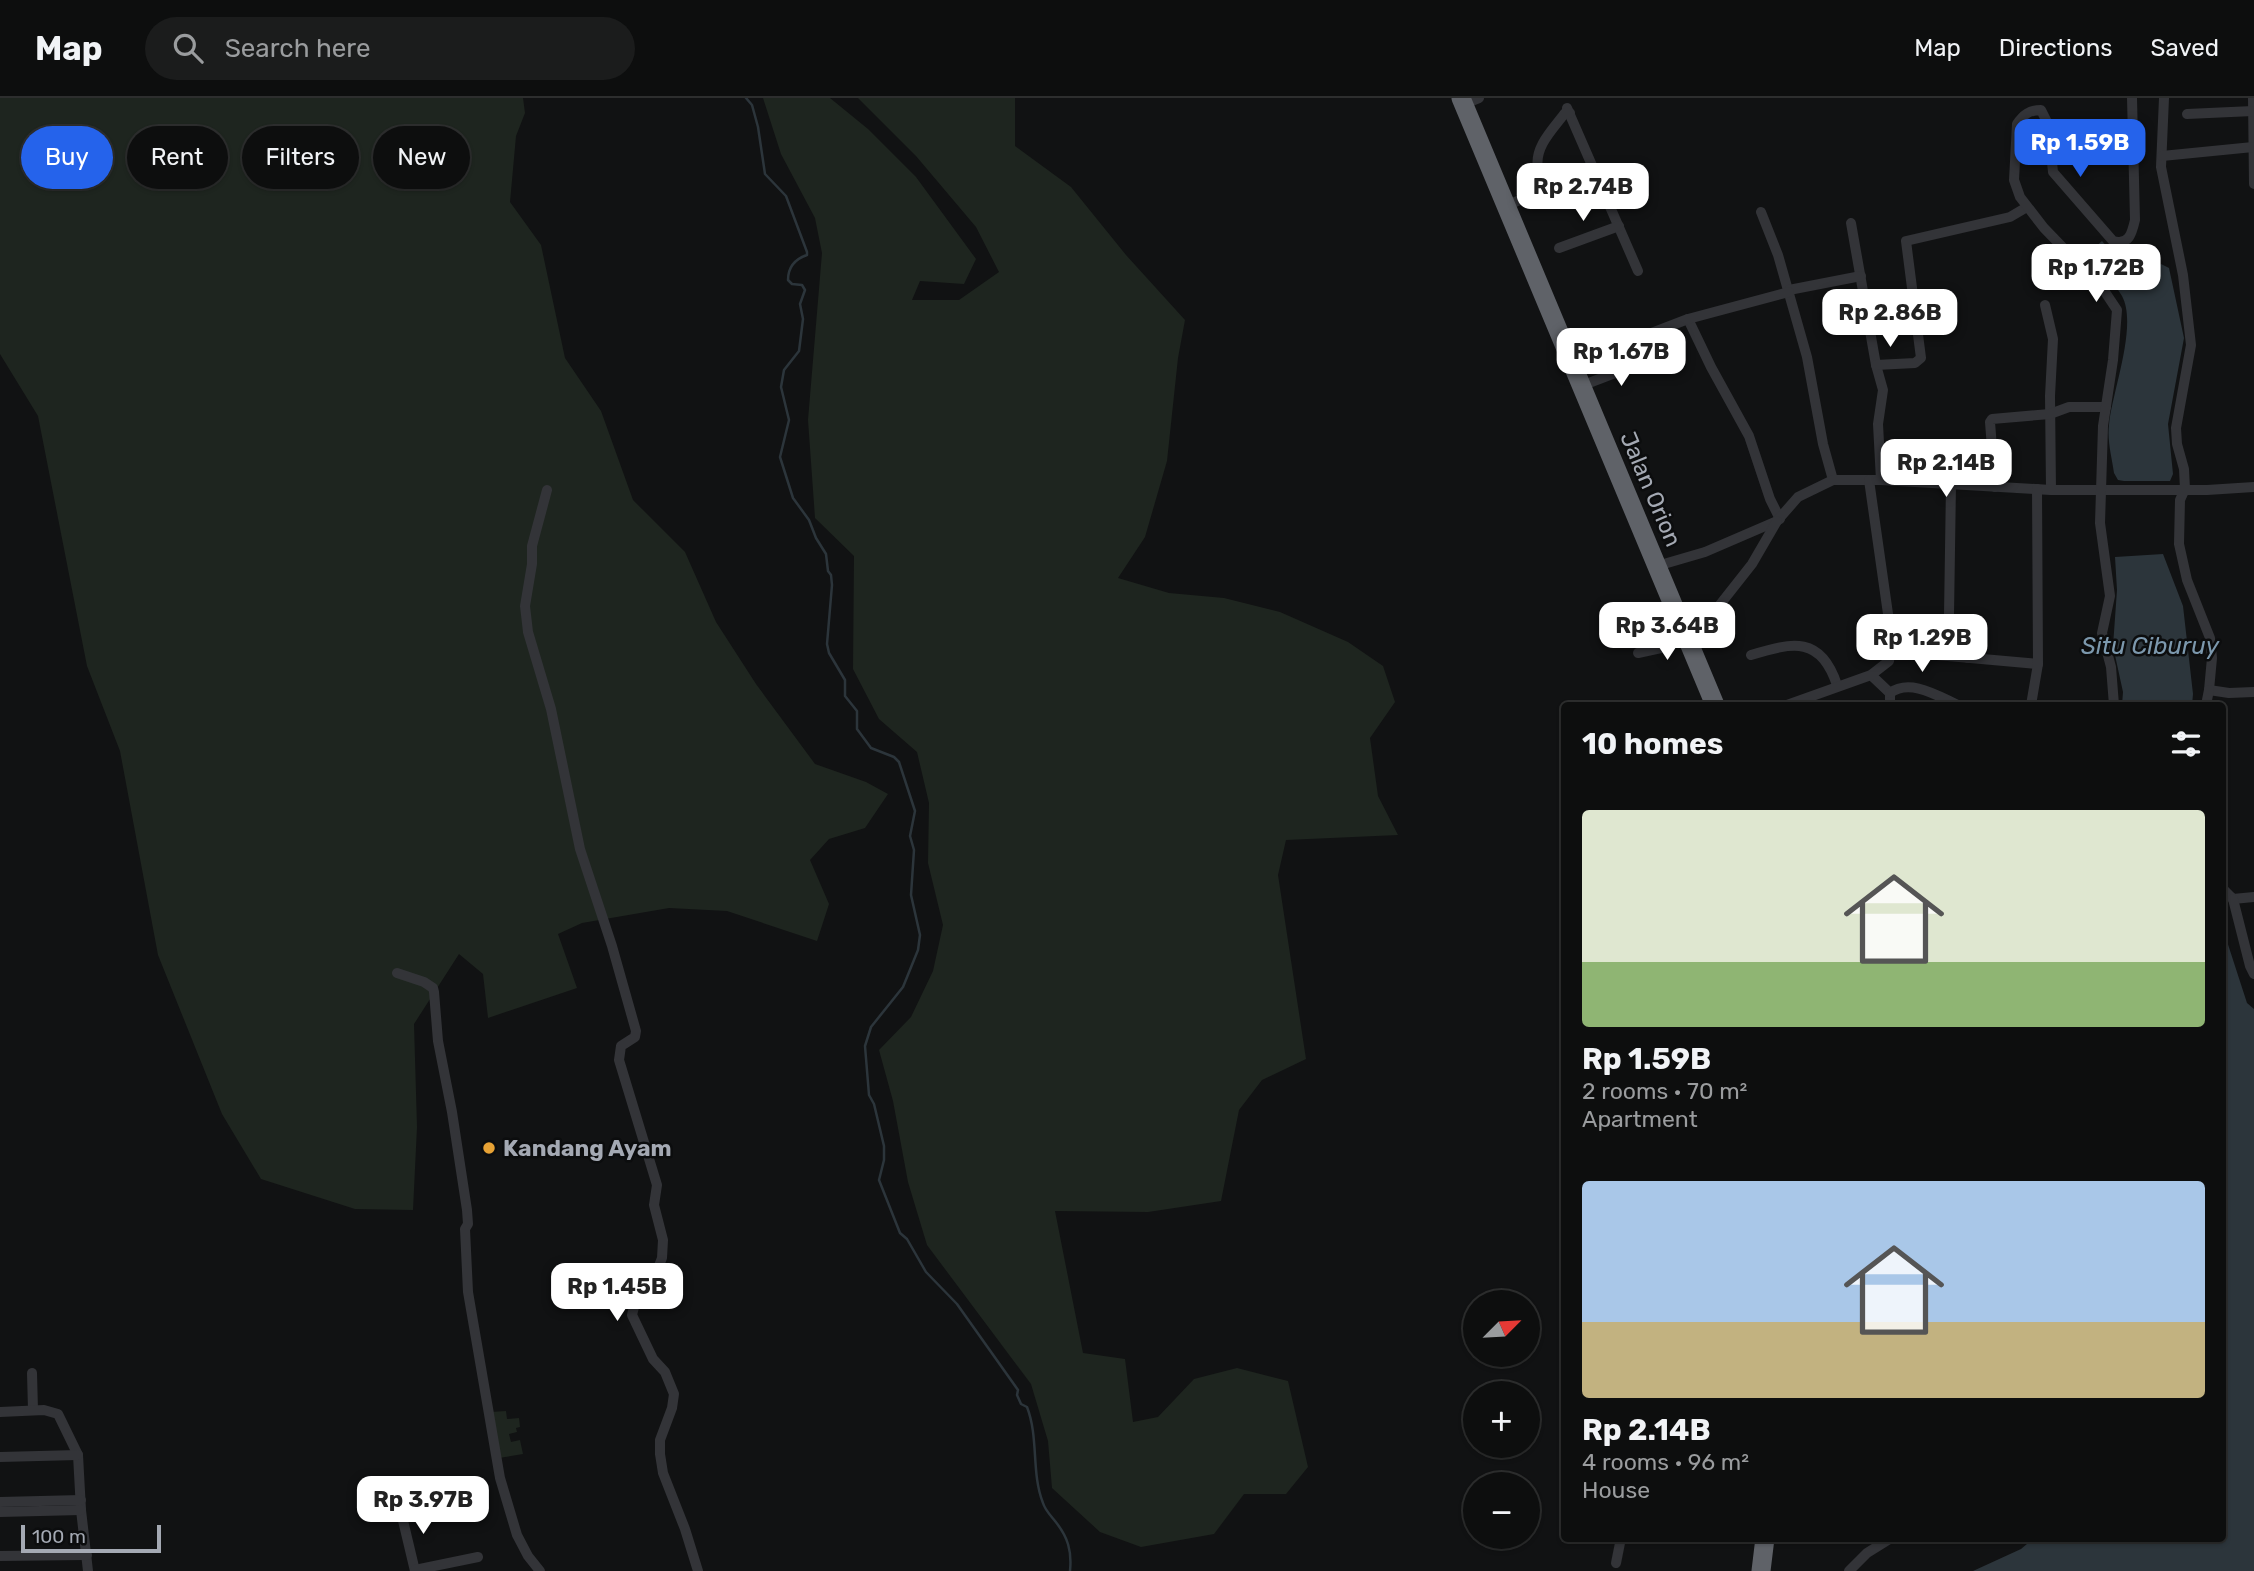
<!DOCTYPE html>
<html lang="en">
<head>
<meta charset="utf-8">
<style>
  :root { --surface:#0d0e0e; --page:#1b1c1c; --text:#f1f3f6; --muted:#9a9c9e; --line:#2d2e2e; --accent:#2563eb }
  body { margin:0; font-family:Rubik,sans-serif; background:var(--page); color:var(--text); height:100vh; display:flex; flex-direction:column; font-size:26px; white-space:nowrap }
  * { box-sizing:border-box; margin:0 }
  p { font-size:23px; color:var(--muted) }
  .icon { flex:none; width:38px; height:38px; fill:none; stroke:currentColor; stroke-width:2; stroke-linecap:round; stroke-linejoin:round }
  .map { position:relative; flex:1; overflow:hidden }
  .side { position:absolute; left:1561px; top:604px; width:665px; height:840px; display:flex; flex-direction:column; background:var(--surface); border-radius:7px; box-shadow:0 2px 5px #0004,0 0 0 2px var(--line) }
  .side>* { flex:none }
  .hud { position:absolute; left:21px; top:28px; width:665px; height:63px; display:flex; gap:14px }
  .needle { width:46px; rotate:66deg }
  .fabs { position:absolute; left:1463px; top:1192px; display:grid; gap:14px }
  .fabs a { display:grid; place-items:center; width:77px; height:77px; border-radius:50%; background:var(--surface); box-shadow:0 2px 5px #0004,0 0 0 2px var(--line); font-size:35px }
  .scale { position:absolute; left:21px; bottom:18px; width:140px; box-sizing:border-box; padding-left:7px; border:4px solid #a4a9b3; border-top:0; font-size:19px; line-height:24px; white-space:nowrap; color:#a4a9b3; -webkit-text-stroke:5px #0c0d0e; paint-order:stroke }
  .price { position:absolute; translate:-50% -60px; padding:0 16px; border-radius:14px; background:#fff; color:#222; font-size:23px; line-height:46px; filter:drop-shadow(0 2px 4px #0008) }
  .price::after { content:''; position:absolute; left:50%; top:42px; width:21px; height:16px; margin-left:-10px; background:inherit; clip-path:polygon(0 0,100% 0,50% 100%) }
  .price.current { background:var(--accent); color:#fff }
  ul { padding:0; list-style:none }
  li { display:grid; align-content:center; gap:14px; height:371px; padding:0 21px }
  li span { display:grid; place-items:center; height:217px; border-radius:7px; color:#555 }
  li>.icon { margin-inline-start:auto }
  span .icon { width:126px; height:126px; fill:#fffc; stroke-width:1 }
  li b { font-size:30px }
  h2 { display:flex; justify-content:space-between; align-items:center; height:84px; padding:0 21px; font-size:30px }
  .tag { padding:0 24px; border-radius:32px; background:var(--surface); box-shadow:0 2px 5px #0004,0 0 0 2px var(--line); font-size:24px; line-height:63px }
  .tag.current { background:var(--accent); color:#fff }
  header { display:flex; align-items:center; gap:42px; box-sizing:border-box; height:98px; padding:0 35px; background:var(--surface); border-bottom:2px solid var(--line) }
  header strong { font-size:33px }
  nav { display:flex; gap:38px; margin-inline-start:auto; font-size:24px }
  .search { width:490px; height:63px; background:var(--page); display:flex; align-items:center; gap:18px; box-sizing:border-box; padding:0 24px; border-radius:38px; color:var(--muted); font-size:26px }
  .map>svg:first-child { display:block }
  .green { fill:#1e251f }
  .water { fill:#2c353b }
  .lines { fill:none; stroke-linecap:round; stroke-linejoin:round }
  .stream { stroke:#2c353b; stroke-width:2.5 }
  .street { stroke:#333438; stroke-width:10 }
  .highway { stroke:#5f6268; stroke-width:19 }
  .poi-dot { fill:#e7a235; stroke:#0c0d0e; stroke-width:2.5 }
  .labels { text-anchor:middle; stroke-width:5; stroke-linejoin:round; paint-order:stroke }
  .street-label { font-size:23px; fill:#a4a9b3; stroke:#0c0d0e }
  .poi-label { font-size:23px; font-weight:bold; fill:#a4a9b3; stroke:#0c0d0e; text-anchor:start }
  .water-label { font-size:24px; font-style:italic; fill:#7c98ad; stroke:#0c0d0e }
</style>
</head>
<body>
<header>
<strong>Map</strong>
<div class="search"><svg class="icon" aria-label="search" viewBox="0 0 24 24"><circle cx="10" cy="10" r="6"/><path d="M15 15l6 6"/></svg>Search here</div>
<nav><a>Map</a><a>Directions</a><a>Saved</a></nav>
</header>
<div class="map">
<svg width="2254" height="1473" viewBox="0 0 2254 1473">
  <rect width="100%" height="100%" fill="#111213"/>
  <g class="green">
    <path d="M0 0H523L525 15 516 38 510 104 541 147 565 260 601 313 633 402 685 454 716 524 756 586 815 666 866 684 888 696 865 730 829 741 810 762 829 806 817 843 727 813 669 810 582 825 558 836 577 890 488 920 483 876 459 856 414 926 417 1029 413 1112 355 1111 261 1081 222 1016 158 857 120 653 87 568 38 318 0 256Z"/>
    <path d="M763 0H830L868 31 916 79 976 161 964 186 920 183 912 202H959L999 174 976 129 916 58 858 0H1015V48L1071 89 1126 157 1185 222 1178 260 1167 363 1145 439 1118 480 1169 495 1224 500 1280 514 1348 544 1383 568 1395 604 1370 640 1378 698 1398 737 1286 742 1278 777 1306 961 1262 982 1239 1012 1221 1103 1148 1114 1055 1113 1083 1255 1125 1261 1133 1324 1158 1319 1194 1281 1237 1270 1288 1283 1308 1369 1286 1396H1244L1214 1436 1141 1449 1100 1434 1052 1390 1048 1343 1031 1286 927 1147 908 1084 893 1003 879 952 911 919 933 873 943 827 928 765 929 705 917 654 879 621 853 571 854 458 815 420 808 322 822 155 815 120 781 56Z"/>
    <path d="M506 1313 507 1321 519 1320 520 1329 516 1330 517 1334 509 1336 511 1344 520 1342 523 1356 499 1360 491 1314Z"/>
  </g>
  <g class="water">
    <path d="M2102 143C2109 152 2118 158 2130 156 2139 161 2145 169 2154 173L2161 166 2169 170 2184 240 2168 326 2173 376 2170 383H2124L2118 382 2114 375C2112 360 2107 343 2109 327 2112 294 2138 228 2122 198 2114 183 2094 171 2082 161Z"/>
    <path d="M2163 456 2183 508 2193 596 2192 607H2122L2123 594 2113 548 2117 492 2115 459Z"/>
    <path d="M2223 831 2247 905 2254 911V1473H1973L2021 1451 2034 1440H2222Z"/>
  </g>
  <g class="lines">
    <path class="stream" d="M746 0 752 7 758 29 765 76 786 98 807 154V157C795 161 788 169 788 182L792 186 802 187 805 192 800 206 803 221 799 253 784 272 781 289 789 322 780 359 793 400 809 422 816 440 826 456 828 473 831 477 832 487 827 546 829 555 845 582V598L857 613V631L871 650 894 659 899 664 915 713 910 738 914 752 911 797 920 837 918 852 903 889 871 929 865 948 869 997 874 1006 884 1048V1062L879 1082 900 1135 907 1141 926 1174 957 1206 1018 1292 1017 1297 1021 1306 1027 1309C1039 1340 1031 1375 1043 1405 1045 1412 1051 1418 1055 1423 1068 1439 1072 1453 1070 1473"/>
    <g class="street">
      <path d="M2164 0 2161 69 2183 177 2191 247 2176 330 2177 346 2184 371 2185 391 2180 402 2179 446 2187 482 2210 540 2212 560 2209 592 2229 595 2254 594"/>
      <path d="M2253 0 2254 86"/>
      <path d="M1464 6 1479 0"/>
      <path d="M1567 10 1638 173"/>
      <path d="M2187 16 2253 13"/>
      <path d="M2162 58 2253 49"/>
      <path d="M1505 108 1545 92 1548 86 1546 77 1538 70C1534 49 1553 31 1565 15H1570"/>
      <path d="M1761 114 1778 157 1807 259 1823 346 1833 382"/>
      <path d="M1851 125 1876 267 1883 292 1878 326 1881 382"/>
      <path d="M1559 150 1619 128"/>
      <path d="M1789 192 1861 178"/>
      <path d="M2045 207 2053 241 2050 298 2051 392"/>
      <path d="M1688 221 1711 269 1749 338 1770 401 1780 421"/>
      <path d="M1571 266 1688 221 1789 194"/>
      <path d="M1876 267 1915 265 1921 260 1906 143 2010 119 2027 109"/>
      <path d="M1581 288 1649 262"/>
      <path d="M1951 386 1949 517 1950 522H1967L1968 560"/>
      <path d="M1995 389 1990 324 1992 321 2050 316 2069 309H2106"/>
      <path d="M547 392 532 448V466L525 508 528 534 551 611 580 751 612 848 636 933 635 939 621 948 619 962 657 1087 654 1107 663 1142 662 1160 656 1175 634 1209 632 1217 653 1261 665 1274 674 1296 672 1310 660 1342V1356L663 1375 685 1431 698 1473"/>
      <path d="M1657 468 1705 454 1777 423 1798 399 1833 382H1881L2051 392H2207L2254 389"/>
      <path d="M1691 548 1696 537 1752 466 1777 423"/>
      <path d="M1892 553 2038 566"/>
      <path d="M1638 555 1661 550 1685 539"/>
      <path d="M1751 557C1793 544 1821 538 1837 587"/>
      <path d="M1871 577 1890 595V607"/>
      <path d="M1890 595C1910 580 1938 598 1958 607"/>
      <path d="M1787 607 1871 577 1889 563 1892 544 1869 382"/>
      <path d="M2031 607 2038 566 2037 391"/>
      <path d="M2114 607 2111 569 2102 535 2110 498 2100 425 2103 328 2113 262 2117 212 2103 191 2044 130 2020 99 2014 82 2017 26C2023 17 2029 12 2041 12L2048 26 2053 74 2113 143C2129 148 2132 135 2135 122L2132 0"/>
      <path d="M2206 607 2209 592"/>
      <path d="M2222 790 2233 801 2254 799"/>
      <path d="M2233 801 2250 868 2254 876"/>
      <path d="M397 875 424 884 433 890 434 894 438 943 452 1014 467 1112 468 1126 465 1131 468 1194 500 1380 517 1437 528 1458 540 1473"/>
      <path d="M32 1275 33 1312"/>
      <path d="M0 1314 44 1312 58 1316 78 1357 81 1412 88 1473"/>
      <path d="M0 1359 78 1357"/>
      <path d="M0 1404 81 1402"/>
      <path d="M400 1410 415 1473"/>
      <path d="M0 1414 81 1412"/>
      <path d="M0 1458 87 1457"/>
      <path d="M1616 1465 1621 1440"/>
      <path d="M415 1472 478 1459"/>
      <path d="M1849 1473 1867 1455 1891 1440"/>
    </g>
    <g class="highway">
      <path d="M1461 0 1715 607"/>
      <path d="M1761 1473 1765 1440"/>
    </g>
  </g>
  <circle class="poi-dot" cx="489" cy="1050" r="7"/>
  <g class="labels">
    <g class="street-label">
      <text transform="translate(1651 391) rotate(67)" y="8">Jalan Orion</text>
    </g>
    <g class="poi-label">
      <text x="503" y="1058">Kandang Ayam</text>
    </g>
    <g class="water-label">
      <text x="2150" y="556">Situ Ciburuy</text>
    </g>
  </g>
</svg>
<div class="fabs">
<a><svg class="needle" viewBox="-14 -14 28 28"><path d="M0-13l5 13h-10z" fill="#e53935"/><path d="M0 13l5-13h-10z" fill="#9a9c9e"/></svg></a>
<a>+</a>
<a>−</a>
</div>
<div class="scale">100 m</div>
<b class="price current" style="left:2080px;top:81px">Rp 1.59B</b>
<b class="price" style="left:1583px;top:125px">Rp 2.74B</b>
<b class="price" style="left:2096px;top:206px">Rp 1.72B</b>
<b class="price" style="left:1890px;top:251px">Rp 2.86B</b>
<b class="price" style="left:1621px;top:290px">Rp 1.67B</b>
<b class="price" style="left:1946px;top:401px">Rp 2.14B</b>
<b class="price" style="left:1667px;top:564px">Rp 3.64B</b>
<b class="price" style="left:1922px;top:576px">Rp 1.29B</b>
<b class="price" style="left:617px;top:1225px">Rp 1.45B</b>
<b class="price" style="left:423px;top:1438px">Rp 3.97B</b>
<div class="hud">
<a class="tag current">Buy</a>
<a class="tag">Rent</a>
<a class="tag">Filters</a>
<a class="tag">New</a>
</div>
<section class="side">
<h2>10 homes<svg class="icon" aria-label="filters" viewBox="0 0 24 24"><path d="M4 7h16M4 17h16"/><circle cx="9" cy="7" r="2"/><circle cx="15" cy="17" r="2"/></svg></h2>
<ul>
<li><span style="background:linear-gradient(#dfe7d0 70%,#8fb573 0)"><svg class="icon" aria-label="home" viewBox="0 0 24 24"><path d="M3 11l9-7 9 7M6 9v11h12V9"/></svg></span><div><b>Rp 1.59B</b><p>2 rooms · 70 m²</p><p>Apartment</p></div></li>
<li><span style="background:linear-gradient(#a9c7e8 65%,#c2b280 0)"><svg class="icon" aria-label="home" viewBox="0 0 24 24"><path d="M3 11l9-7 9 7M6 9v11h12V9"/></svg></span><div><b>Rp 2.14B</b><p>4 rooms · 96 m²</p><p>House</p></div></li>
</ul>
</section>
</div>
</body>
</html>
